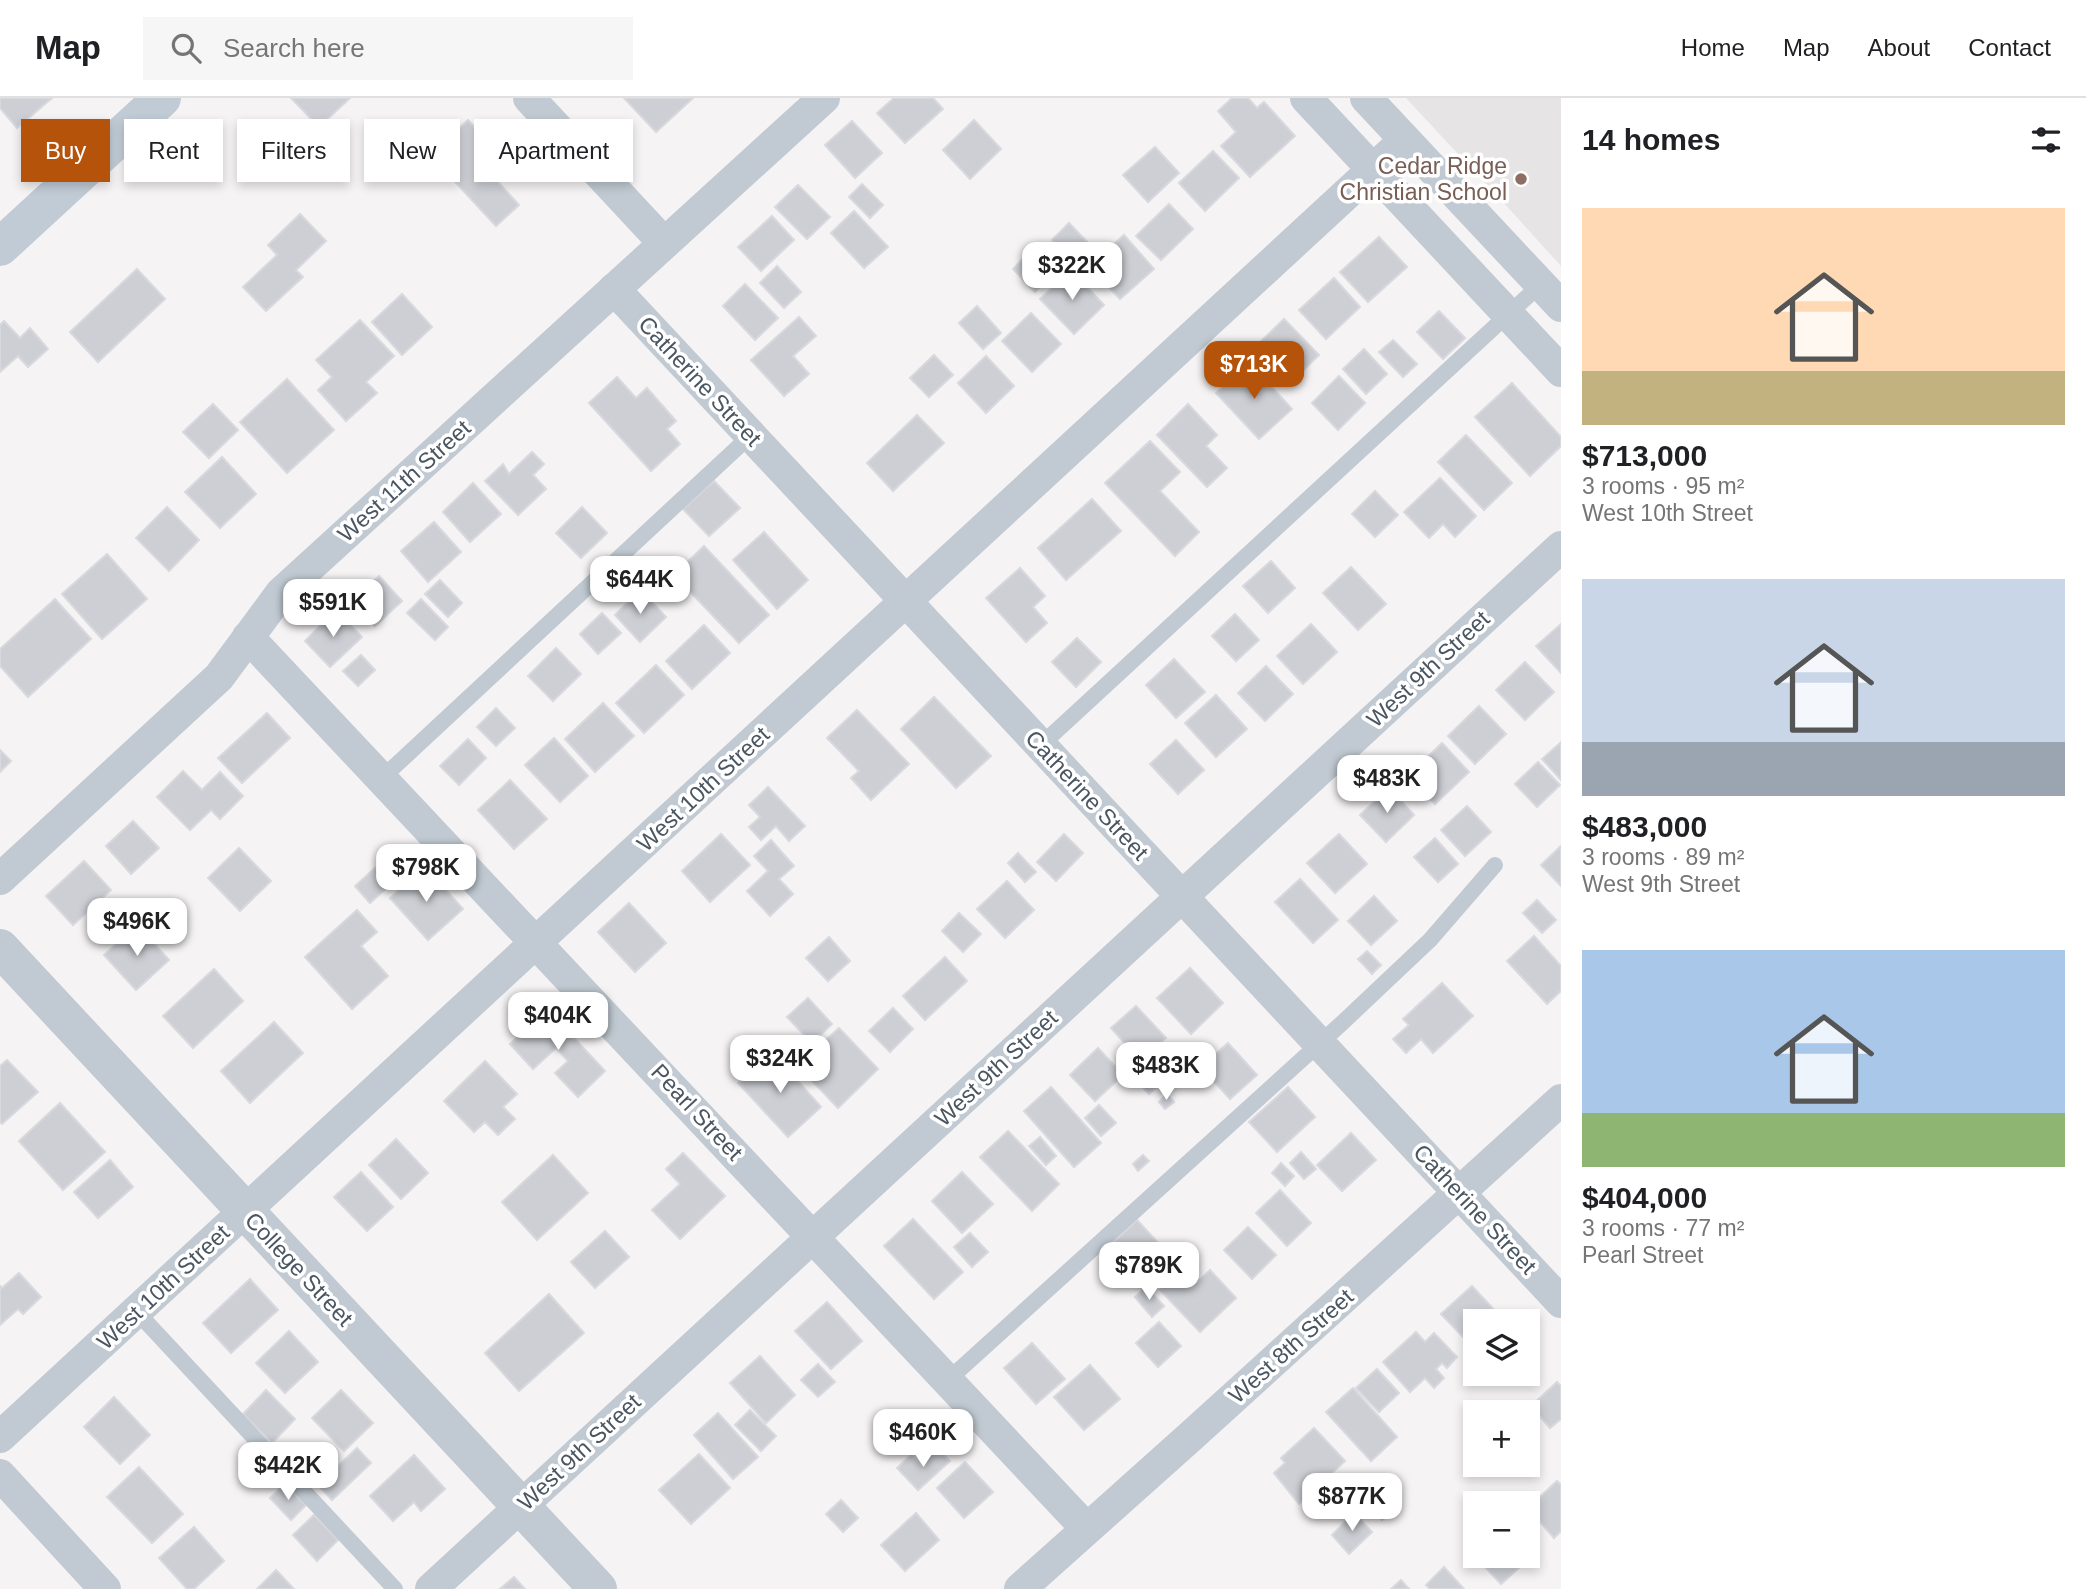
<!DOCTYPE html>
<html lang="en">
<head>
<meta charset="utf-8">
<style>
  :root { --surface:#fff; --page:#f6f6f6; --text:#202124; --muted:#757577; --line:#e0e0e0; --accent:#b45309 }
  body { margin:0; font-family:Arial,sans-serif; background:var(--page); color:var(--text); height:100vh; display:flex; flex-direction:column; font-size:26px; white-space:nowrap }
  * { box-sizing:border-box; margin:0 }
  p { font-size:23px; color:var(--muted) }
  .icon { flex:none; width:38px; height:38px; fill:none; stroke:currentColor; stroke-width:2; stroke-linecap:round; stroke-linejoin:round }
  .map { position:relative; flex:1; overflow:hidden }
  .side { display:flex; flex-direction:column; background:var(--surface); width:525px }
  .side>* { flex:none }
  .hud { position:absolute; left:21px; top:21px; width:665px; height:63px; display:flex; gap:14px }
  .controls { position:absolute; left:1463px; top:1211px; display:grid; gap:14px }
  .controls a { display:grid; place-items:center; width:77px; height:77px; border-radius:0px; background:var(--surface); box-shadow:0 4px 10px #0003; font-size:35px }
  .price { position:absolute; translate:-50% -60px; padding:0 16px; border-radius:14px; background:#fff; color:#222; font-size:23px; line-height:46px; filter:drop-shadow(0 2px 4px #0008) }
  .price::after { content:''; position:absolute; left:50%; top:42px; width:21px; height:16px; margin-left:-10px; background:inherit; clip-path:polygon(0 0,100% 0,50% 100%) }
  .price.active { background:var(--accent); color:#fff }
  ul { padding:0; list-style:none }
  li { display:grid; align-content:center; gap:14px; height:371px; padding:0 21px }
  li span { display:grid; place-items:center; height:217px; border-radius:0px; color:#555 }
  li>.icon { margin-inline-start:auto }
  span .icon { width:126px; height:126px; fill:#fffc; stroke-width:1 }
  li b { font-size:30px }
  h2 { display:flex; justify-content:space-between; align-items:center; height:84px; padding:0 21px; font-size:30px }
  .pill { padding:0 24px; border-radius:0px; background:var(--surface); box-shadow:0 4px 10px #0003; font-size:24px; line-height:63px }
  .pill.active { background:var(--accent); color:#fff }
  header { display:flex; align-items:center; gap:42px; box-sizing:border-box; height:98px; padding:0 35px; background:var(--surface); border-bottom:2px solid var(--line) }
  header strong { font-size:33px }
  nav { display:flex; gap:38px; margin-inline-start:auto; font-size:24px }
  .search { width:490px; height:63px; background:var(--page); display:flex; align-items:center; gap:18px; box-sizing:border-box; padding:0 24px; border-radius:0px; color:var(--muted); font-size:26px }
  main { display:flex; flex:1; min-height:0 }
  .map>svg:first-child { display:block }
  .education { fill:#e6e4e5 }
  .building { fill:#cdcfd5; stroke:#d7d9de; stroke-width:2 }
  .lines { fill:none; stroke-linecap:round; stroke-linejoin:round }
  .service { stroke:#c1cad2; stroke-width:16 }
  .minor { stroke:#c1cad2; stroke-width:32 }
  .tertiary { stroke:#c1cad2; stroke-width:38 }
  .secondary { stroke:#c1cbd6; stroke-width:38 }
  .education-dot { fill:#8d6e63; stroke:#fff; stroke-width:2.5 }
  .labels { text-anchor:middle; stroke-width:7; stroke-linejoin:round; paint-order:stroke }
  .education-label { font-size:23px; fill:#785e54; stroke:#fff; text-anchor:end }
  .street-label { font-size:23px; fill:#4a5661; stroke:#fff }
</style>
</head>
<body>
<header>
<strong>Map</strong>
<div class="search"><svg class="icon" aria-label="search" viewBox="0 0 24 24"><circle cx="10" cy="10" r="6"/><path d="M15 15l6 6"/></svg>Search here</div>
<nav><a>Home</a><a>Map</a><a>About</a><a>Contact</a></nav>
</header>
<main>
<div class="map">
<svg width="1561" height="1491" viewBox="0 0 1561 1491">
  <rect width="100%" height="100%" fill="#f5f3f3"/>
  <path class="education" d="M1406 0H1561V168L1513 115Z"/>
  <g class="building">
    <path d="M0 0H52L17 30 0 10Z"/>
    <path d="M291 0H350L319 29Z"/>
    <path d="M624 0H693L656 34Z"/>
    <path d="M894 0H933L943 11 905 45 877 15Z"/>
    <path d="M1232 0H1248L1257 10 1264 4 1295 38 1250 79 1221 48 1236 34 1218 13Z"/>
    <path d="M468 22 504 61 489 74 519 107 496 128 430 57Z"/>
    <path d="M974 22 1001 51 970 81 943 52Z"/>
    <path d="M852 23 882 55 855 80 825 47Z"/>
    <path d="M1155 49 1179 75 1148 104 1123 77Z"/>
    <path d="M1213 53 1239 80 1205 113 1179 85Z"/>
    <path d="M862 86 883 107 870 120 849 99Z"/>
    <path d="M798 87 830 119 807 141 775 109Z"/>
    <path d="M1169 106 1193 131 1161 162 1136 138Z"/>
    <path d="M854 113 888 149 864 170 831 135Z"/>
    <path d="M300 116 326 143 296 172 303 179 266 213 243 189 277 157 268 147Z"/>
    <path d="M772 118 794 142 761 173 738 149Z"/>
    <path d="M1069 125 1093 150 1075 167 1052 142Z"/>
    <path d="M1124 137 1154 171 1120 201 1089 168Z"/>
    <path d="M1379 139 1407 169 1368 204 1340 174Z"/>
    <path d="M1036 147 1059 170 1035 194 1013 171Z"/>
    <path d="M777 168 801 194 784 210 760 185Z"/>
    <path d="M137 171 165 201 98 264 70 234Z"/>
    <path d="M1071 172 1104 207 1074 236 1040 201Z"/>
    <path d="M1334 180 1360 209 1326 241 1299 212Z"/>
    <path d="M745 186 778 220 755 242 723 208Z"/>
    <path d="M402 196 432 229 402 257 372 224Z"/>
    <path d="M977 208 1001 235 983 251 959 225Z"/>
    <path d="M1439 213 1465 240 1443 261 1417 234Z"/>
    <path d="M1031 215 1061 246 1032 274 1002 243Z"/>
    <path d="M799 219 816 238 793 258 809 276 784 298 751 262Z"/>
    <path d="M1284 221 1319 257 1291 284 1256 248Z"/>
    <path d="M360 222 394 258 366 284 377 295 346 323 318 292 332 279 316 262Z"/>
    <path d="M4 223 20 240 30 230 48 251 28 269 18 258 0 274V227Z"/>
    <path d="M1393 242 1417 266 1403 279 1379 254Z"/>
    <path d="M1364 251 1387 276 1366 296 1343 271Z"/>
    <path d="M934 257 953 277 929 299 910 280Z"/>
    <path d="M986 258 1014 288 986 315 958 285Z"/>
    <path d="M1249 264 1292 311 1259 341 1216 295Z"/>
    <path d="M1339 278 1365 305 1338 332 1312 305Z"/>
    <path d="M617 279 636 300 647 290 676 323 667 331 680 346 651 373 589 305Z"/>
    <path d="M287 281 334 332 287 375 240 324Z"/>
    <path d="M1512 285 1561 339V348L1530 378 1475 319Z"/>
    <path d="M213 306 238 332 209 360 183 334Z"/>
    <path d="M1188 306 1217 337 1206 348 1227 370 1207 389 1157 337Z"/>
    <path d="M917 317 944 345 893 393 867 365Z"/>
    <path d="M1466 337 1512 385 1484 412 1438 364Z"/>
    <path d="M1150 343 1180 374 1160 393 1199 434 1175 458 1105 385Z"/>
    <path d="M532 354 544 366 533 377 546 391 518 417 485 383 503 366 509 376Z"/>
    <path d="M222 359 256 396 220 430 185 394Z"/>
    <path d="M1440 380 1476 418 1455 439 1443 426 1429 440 1404 414Z"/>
    <path d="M714 383 740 410 709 438 683 411Z"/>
    <path d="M473 385 501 416 470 444 443 414Z"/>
    <path d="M1375 393 1398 417 1375 439 1352 416Z"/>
    <path d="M1092 401 1121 433 1066 482 1038 450Z"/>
    <path d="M167 409 199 442 169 473 136 440Z"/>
    <path d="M582 409 607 435 581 460 556 435Z"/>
    <path d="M434 424 461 454 428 484 401 453Z"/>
    <path d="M764 434 808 482 777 511 733 462Z"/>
    <path d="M704 448 769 517 739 545 674 477Z"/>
    <path d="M107 456 147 501 102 541 62 496Z"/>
    <path d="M1271 463 1295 490 1268 515 1243 488Z"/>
    <path d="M1351 469 1386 506 1358 532 1323 495Z"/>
    <path d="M1020 470 1045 498 1033 509 1047 525 1026 544 986 500Z"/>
    <path d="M379 478 402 503 375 528 352 503Z"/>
    <path d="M440 482 462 505 448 519 425 496Z"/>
    <path d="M640 492 666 519 640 544 615 517Z"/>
    <path d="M55 501 91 541 28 599 0 568V551Z"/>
    <path d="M421 501 448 529 435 542 407 515Z"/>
    <path d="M336 512 362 539 330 569 305 543Z"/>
    <path d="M602 515 621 535 598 556 580 536Z"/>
    <path d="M1235 516 1259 542 1236 563 1212 538Z"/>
    <path d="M1311 526 1337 554 1303 586 1277 558Z"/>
    <path d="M1561 526V575L1536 548Z"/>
    <path d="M704 527 730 555 692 591 666 563Z"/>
    <path d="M1077 540 1101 564 1076 589 1052 564Z"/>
    <path d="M556 550 581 576 553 603 528 578Z"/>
    <path d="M361 557 375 572 358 588 343 573Z"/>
    <path d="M1174 561 1205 594 1176 620 1146 587Z"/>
    <path d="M1525 564 1554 594 1525 622 1496 592Z"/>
    <path d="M656 567 684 597 644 635 616 605Z"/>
    <path d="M1266 568 1293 596 1265 623 1238 595Z"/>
    <path d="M1216 597 1247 631 1216 659 1185 625Z"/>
    <path d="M934 599 991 658 956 690 901 631Z"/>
    <path d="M603 605 634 638 595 674 565 641Z"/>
    <path d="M1479 608 1506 636 1475 666 1448 638Z"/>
    <path d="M496 610 515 630 496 648 477 629Z"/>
    <path d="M857 612 909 666 871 702 851 680 859 673 827 640Z"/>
    <path d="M267 615 290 640 242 685 218 660Z"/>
    <path d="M554 640 588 678 560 704 525 667Z"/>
    <path d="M468 641 486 660 459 687 440 668Z"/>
    <path d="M1176 642 1204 672 1178 696 1150 666Z"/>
    <path d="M1561 644V682L1542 661Z"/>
    <path d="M1442 645 1469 674 1435 706 1408 678Z"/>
    <path d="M0 652 11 663 0 674Z"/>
    <path d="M1538 664 1560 687 1537 709 1515 686Z"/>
    <path d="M183 673 202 692 220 674 243 698 220 721 211 712 190 732 157 699Z"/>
    <path d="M510 682 547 721 514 751 478 712Z"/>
    <path d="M768 689 805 728 789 743 776 728 761 742 749 729 760 719 749 707Z"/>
    <path d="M1389 690 1414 717 1386 744 1360 717Z"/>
    <path d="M1467 708 1491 734 1465 758 1441 732Z"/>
    <path d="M133 723 159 750 131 776 106 748Z"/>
    <path d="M721 736 750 767 710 804 682 773Z"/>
    <path d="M1064 736 1083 755 1056 783 1037 764Z"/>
    <path d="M1339 736 1367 766 1335 795 1307 765Z"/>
    <path d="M1435 740 1458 766 1438 784 1414 759Z"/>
    <path d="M771 742 794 768 779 781 793 796 770 818 747 793 768 773 754 758Z"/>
    <path d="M1561 748V788L1541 767Z"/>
    <path d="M239 750 271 783 240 813 208 780Z"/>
    <path d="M1018 755 1036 774 1025 784 1008 765Z"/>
    <path d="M84 763 111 792 73 827 46 798Z"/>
    <path d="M425 769 463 811 428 842 390 800Z"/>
    <path d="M375 770 390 787 370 805 355 788Z"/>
    <path d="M1300 781 1338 822 1313 845 1275 804Z"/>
    <path d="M1007 783 1034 812 1005 840 977 811Z"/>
    <path d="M1374 798 1397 823 1371 847 1348 823Z"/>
    <path d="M1537 802 1556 822 1542 835 1523 815Z"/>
    <path d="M629 805 666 845 635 874 598 834Z"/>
    <path d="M357 812 377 834 361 848 388 878 352 911 305 859Z"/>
    <path d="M959 815 981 836 963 854 942 833Z"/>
    <path d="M137 827 169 862 136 892 104 857Z"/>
    <path d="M1534 838 1561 868V893L1547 906 1507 863Z"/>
    <path d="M829 839 850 863 828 883 806 860Z"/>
    <path d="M1367 853 1381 867 1372 876 1358 861Z"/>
    <path d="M945 859 967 883 925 922 903 898Z"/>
    <path d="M1190 870 1223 905 1191 936 1157 900Z"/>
    <path d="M214 871 243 903 193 950 163 918Z"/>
    <path d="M1442 885 1473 918 1433 955 1421 941 1406 955 1393 941 1409 927 1403 921Z"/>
    <path d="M808 900 832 926 812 945 787 919Z"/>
    <path d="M1136 908 1166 940 1140 962 1111 930Z"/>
    <path d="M893 910 913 931 890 954 869 933Z"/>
    <path d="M547 911 605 973 578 999 555 975 568 963 556 950 533 971 510 946Z"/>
    <path d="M274 924 303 955 250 1005 221 973Z"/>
    <path d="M839 930 878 971 838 1010 798 968Z"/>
    <path d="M1228 945 1257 977 1230 1001 1201 969Z"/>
    <path d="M1098 950 1123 977 1095 1003 1070 977Z"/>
    <path d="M772 954 821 1009 788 1039 738 985Z"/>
    <path d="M7 962 38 994 2 1026 0 1024V968Z"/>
    <path d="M485 963 517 996 503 1009 515 1021 498 1037 485 1024 474 1034 444 1003Z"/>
    <path d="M1141 966 1160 986 1149 996 1130 975Z"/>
    <path d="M1051 989 1101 1045 1074 1069 1024 1013Z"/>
    <path d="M1288 989 1315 1019 1277 1054 1249 1024Z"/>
    <path d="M1167 996 1174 1004 1165 1011 1159 1004Z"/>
    <path d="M60 1005 105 1054 63 1092 19 1043Z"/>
    <path d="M1099 1007 1116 1025 1101 1038 1085 1020Z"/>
    <path d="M1008 1033 1059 1086 1032 1113 980 1059Z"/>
    <path d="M1351 1035 1376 1062 1342 1093 1317 1067Z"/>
    <path d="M1040 1039 1056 1058 1046 1067 1029 1048Z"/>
    <path d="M396 1041 428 1075 401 1101 369 1067Z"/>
    <path d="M1301 1054 1316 1071 1304 1081 1290 1065Z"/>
    <path d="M683 1055 725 1098 680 1141 652 1112 680 1086 666 1071Z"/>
    <path d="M553 1057 588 1095 537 1142 502 1104Z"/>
    <path d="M1143 1057 1149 1063 1138 1073 1133 1066Z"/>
    <path d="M110 1062 133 1089 98 1120 74 1094Z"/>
    <path d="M1281 1065 1294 1078 1285 1088 1272 1075Z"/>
    <path d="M361 1074 393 1109 367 1133 334 1099Z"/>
    <path d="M962 1074 993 1106 962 1135 932 1103Z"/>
    <path d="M1280 1092 1311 1125 1287 1148 1256 1115Z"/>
    <path d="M913 1121 963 1174 934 1201 884 1148Z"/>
    <path d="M1137 1122 1161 1148 1137 1171 1113 1145Z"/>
    <path d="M1248 1129 1276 1157 1252 1181 1224 1152Z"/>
    <path d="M605 1133 629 1159 595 1190 571 1164Z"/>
    <path d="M970 1135 988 1154 972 1169 954 1149Z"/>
    <path d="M1210 1172 1236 1200 1200 1234 1160 1192 1179 1175 1192 1189Z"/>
    <path d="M19 1175 41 1199 23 1216 18 1211 0 1227V1188L2 1190Z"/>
    <path d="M250 1181 278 1212 231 1255 203 1225Z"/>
    <path d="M1472 1188 1497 1215 1500 1213 1510 1223H1495L1492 1220 1488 1223H1475V1236L1467 1243 1441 1216Z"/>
    <path d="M1146 1189 1164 1208 1152 1219 1135 1199Z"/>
    <path d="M549 1196 584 1235 519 1293 485 1255Z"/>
    <path d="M827 1204 862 1243 831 1271 795 1233Z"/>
    <path d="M1159 1224 1181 1248 1158 1269 1136 1245Z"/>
    <path d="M289 1233 318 1264 285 1295 256 1265Z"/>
    <path d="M1416 1234 1425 1244 1434 1235 1457 1259 1447 1270 1442 1265 1436 1271 1444 1280 1434 1290 1425 1280 1410 1294 1383 1264Z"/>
    <path d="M1032 1245 1065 1281 1036 1306 1004 1270Z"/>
    <path d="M760 1258 795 1297 766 1325 730 1285Z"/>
    <path d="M818 1266 835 1284 818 1299 801 1282Z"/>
    <path d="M1090 1267 1120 1301 1084 1332 1054 1299Z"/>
    <path d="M1377 1271 1399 1295 1379 1314 1356 1290Z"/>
    <path d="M1557 1284 1561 1288V1321L1550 1330 1531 1308Z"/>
    <path d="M1353 1290 1397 1339 1371 1363 1326 1314Z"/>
    <path d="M266 1292 295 1321 272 1345 243 1316Z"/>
    <path d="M341 1292 373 1325 344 1353 312 1320Z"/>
    <path d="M114 1299 150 1337 120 1366 84 1329Z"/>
    <path d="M750 1312 776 1338 761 1353 735 1327Z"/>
    <path d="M718 1315 758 1359 733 1381 694 1337Z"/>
    <path d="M1314 1330 1345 1363 1299 1406 1274 1375 1285 1365 1281 1360Z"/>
    <path d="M357 1350 371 1365 332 1402 318 1387Z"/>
    <path d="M938 1351 950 1363 918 1392 897 1370 911 1357 921 1367Z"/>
    <path d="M699 1356 730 1390 691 1426 659 1392Z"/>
    <path d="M414 1357 445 1391 421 1413 414 1404 393 1423 370 1398Z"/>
    <path d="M965 1364 993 1394 964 1420 937 1390Z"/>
    <path d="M139 1369 183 1416 152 1445 107 1399Z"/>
    <path d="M1557 1383 1561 1387V1433L1554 1440 1528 1410Z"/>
    <path d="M285 1386 306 1407 291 1422 270 1400Z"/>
    <path d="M1386 1400 1396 1410 1382 1422 1373 1412Z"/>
    <path d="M841 1402 858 1420 843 1434 826 1416Z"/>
    <path d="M916 1415 939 1442 905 1473 881 1447Z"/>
    <path d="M1354 1415 1372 1434 1349 1456 1332 1437Z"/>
    <path d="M314 1417 338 1442 317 1463 293 1437Z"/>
    <path d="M194 1429 224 1463 194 1491H187L159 1460Z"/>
    <path d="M1528 1444 1537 1454 1501 1486 1470 1453 1475 1448V1458H1528Z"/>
    <path d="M1444 1469 1464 1491H1430L1426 1487Z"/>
    <path d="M276 1472 294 1491H257Z"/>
    <path d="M514 1479 525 1491H500Z"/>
    <path d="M1401 1482 1409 1491H1391Z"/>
  </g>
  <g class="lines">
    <g class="service">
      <path d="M1041 647 1541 186"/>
      <path d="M381 681 751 337"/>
      <path d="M136 1213 395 1491"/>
      <path d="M948 1282 1341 926 1430 842 1495 767"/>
    </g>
    <g class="minor">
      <path d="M529 0 664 145"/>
      <path d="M1306 0 1561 273"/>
      <path d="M1366 0 1561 208"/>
      <path d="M614 191 1561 1204"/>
      <path d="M248 539 1086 1430"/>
      <path d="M0 781 219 579 281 495 824 0"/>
      <path d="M0 1339 1405 42"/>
      <path d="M0 1377 105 1491"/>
      <path d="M431 1491 1561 449"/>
      <path d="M1020 1491 1190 1339 1561 1002"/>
    </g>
    <path class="tertiary" d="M0 850 598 1491"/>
    <path class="secondary" d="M0 149 162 0"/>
  </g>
  <circle class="education-dot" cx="1521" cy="81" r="7"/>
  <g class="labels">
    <g class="education-label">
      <text x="1507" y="76">Cedar Ridge<tspan x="1507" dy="26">Christian School</tspan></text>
    </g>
    <g class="street-label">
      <text transform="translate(700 283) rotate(47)" y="8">Catherine Street</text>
      <text transform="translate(404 383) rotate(-42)" y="8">West 11th Street</text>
      <text transform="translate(1428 571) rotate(-43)" y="8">West 9th Street</text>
      <text transform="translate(703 691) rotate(-43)" y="8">West 10th Street</text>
      <text transform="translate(1087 697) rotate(47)" y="8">Catherine Street</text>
      <text transform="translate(996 970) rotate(-43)" y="8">West 9th Street</text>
      <text transform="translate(697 1014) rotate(47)" y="8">Pearl Street</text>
      <text transform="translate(1475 1111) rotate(47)" y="8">Catherine Street</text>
      <text transform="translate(299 1171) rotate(47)" y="8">College Street</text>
      <text transform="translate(163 1189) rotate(-43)" y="8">West 10th Street</text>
      <text transform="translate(1291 1248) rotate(-42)" y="8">West 8th Street</text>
      <text transform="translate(579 1354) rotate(-43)" y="8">West 9th Street</text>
    </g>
  </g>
</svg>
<div class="controls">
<a><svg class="icon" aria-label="layers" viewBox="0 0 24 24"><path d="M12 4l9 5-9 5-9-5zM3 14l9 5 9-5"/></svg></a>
<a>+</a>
<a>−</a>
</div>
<b class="price" style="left:1072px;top:204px">$322K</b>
<b class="price active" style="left:1254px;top:303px">$713K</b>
<b class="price" style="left:640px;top:518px">$644K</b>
<b class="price" style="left:333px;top:541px">$591K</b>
<b class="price" style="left:1387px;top:717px">$483K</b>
<b class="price" style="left:426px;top:806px">$798K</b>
<b class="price" style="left:137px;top:860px">$496K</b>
<b class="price" style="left:558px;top:954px">$404K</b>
<b class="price" style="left:780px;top:997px">$324K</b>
<b class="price" style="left:1166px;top:1004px">$483K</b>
<b class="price" style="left:1149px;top:1204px">$789K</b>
<b class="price" style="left:923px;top:1371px">$460K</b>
<b class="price" style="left:288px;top:1404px">$442K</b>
<b class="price" style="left:1352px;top:1435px">$877K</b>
<div class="hud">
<a class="pill active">Buy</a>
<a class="pill">Rent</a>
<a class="pill">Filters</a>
<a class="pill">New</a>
<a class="pill">Apartment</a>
</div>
</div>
<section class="side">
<h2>14 homes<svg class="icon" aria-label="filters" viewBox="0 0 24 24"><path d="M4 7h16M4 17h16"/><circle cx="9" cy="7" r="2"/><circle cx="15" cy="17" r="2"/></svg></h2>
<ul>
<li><span style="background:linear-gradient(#ffd9b3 75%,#c2b280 0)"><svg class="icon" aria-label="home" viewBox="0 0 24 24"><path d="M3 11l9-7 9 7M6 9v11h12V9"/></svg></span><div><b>$713,000</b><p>3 rooms · 95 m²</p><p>West 10th Street</p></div></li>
<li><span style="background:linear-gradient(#c9d6e8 75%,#9aa5b1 0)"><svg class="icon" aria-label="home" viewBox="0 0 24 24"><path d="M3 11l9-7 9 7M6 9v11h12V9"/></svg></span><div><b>$483,000</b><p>3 rooms · 89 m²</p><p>West 9th Street</p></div></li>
<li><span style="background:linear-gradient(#a9c7e8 75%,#8fb573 0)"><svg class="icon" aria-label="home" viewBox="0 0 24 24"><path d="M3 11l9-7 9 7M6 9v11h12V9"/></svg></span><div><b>$404,000</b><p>3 rooms · 77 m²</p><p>Pearl Street</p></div></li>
</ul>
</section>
</main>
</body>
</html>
